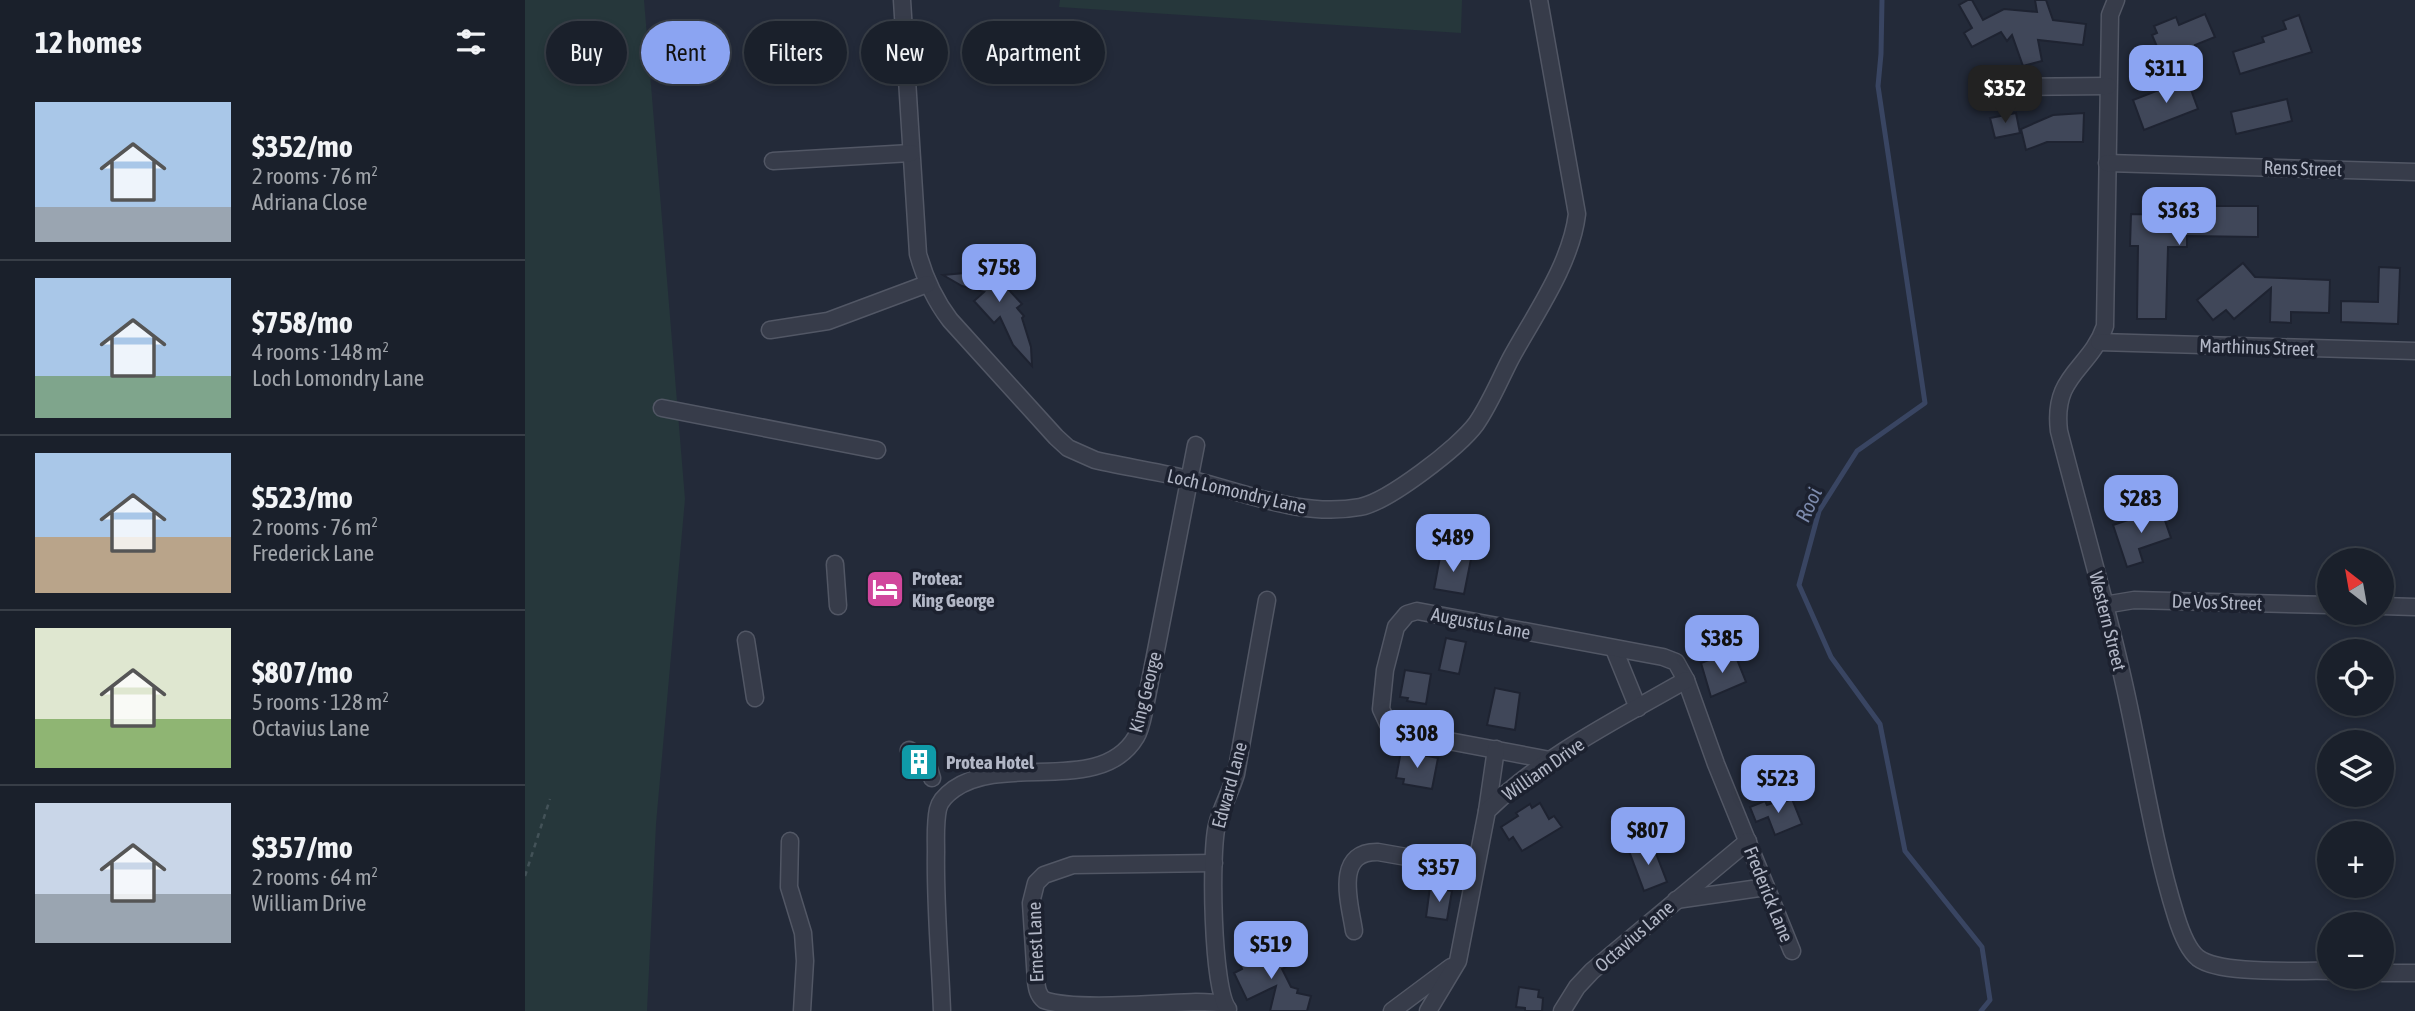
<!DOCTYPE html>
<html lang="en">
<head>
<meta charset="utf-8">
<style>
  :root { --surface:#1a202b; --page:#272d37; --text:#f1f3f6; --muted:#9fa3a9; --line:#383e47; --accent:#8ba4f2 }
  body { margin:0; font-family:"Asap Condensed",sans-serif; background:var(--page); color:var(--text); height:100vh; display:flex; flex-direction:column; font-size:26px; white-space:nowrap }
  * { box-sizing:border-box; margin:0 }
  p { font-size:23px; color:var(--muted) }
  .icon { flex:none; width:38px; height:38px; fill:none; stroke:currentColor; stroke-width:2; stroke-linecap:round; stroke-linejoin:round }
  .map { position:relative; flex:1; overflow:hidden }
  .panel { display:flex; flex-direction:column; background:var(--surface); width:525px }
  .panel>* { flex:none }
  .guide { position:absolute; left:21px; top:21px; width:665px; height:63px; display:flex; gap:14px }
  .needle { width:46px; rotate:329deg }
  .controls { position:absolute; left:1792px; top:548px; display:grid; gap:14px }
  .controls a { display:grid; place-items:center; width:77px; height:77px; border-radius:50%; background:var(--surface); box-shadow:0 4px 10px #0003,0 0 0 2px var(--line); font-size:35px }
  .price { position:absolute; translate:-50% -60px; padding:0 16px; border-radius:14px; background:var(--accent); color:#111; font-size:23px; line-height:46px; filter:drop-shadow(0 2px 4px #0008) }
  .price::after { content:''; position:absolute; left:50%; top:42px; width:21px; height:16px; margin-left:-10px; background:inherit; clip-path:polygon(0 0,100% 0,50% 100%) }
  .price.selected { background:#222; color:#fff }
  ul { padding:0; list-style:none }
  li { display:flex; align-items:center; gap:21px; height:175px; padding:0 35px }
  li+li { border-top:2px solid var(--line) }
  li span { display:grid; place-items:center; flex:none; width:196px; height:140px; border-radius:0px; color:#555 }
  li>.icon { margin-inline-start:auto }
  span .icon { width:84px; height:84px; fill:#fffc; stroke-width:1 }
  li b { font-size:30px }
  h2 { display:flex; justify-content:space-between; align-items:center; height:84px; padding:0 35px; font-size:30px }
  .chip { padding:0 24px; border-radius:32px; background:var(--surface); box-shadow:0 4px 10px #0003,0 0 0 2px var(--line); font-size:24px; line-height:63px }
  .chip.selected { background:var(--accent); color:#111 }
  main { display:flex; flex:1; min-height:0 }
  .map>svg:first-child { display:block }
  .green { fill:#26373b }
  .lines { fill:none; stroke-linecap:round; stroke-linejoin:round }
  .stream { stroke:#394562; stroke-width:5 }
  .building { fill:#404759; stroke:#1e2331; stroke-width:2 }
  .minor-casing { stroke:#525765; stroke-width:19 }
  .path { stroke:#435258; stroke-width:2.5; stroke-dasharray:5 5; stroke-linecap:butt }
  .minor { stroke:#373c4a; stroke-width:16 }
  .labels { text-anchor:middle; stroke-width:7; stroke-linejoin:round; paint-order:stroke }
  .street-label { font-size:19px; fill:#b2b7c6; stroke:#1c212f }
  .poi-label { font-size:19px; font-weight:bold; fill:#b2b7c6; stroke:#1c212f; text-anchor:start }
  .water-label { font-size:21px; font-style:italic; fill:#7c8aac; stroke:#1c212f }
</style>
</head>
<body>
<main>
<section class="panel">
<h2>12 homes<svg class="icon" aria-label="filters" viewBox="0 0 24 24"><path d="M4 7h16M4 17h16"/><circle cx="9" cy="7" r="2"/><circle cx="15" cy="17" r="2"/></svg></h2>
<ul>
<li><span style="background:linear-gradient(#a9c7e8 75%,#9aa5b1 0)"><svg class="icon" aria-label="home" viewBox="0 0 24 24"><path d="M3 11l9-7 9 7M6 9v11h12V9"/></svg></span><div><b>$352/mo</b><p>2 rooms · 76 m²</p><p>Adriana Close</p></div></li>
<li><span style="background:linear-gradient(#a9c7e8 70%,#7fa58c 0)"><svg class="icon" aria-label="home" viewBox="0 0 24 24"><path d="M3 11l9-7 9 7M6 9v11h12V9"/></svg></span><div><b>$758/mo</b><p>4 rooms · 148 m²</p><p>Loch Lomondry Lane</p></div></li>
<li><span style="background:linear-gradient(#a9c7e8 60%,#b9a48a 0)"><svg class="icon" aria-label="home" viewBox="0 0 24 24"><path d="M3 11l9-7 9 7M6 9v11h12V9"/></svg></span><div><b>$523/mo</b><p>2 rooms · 76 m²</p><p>Frederick Lane</p></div></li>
<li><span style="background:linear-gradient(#dfe7d0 65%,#8fb573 0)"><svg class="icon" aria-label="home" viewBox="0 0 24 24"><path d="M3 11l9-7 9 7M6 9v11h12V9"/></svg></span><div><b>$807/mo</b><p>5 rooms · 128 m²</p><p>Octavius Lane</p></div></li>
<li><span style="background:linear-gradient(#c9d6e8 65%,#9aa5b1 0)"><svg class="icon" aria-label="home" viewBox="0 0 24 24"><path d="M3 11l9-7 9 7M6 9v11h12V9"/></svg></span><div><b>$357/mo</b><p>2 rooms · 64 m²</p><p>William Drive</p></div></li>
</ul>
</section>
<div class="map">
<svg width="1890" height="1011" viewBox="0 0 1890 1011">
  <rect width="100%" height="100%" fill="#232a39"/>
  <g class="green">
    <path d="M0 0H119L160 499 131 824 122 1011H0Z"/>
    <path d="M535 0H937L936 33 534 7Z"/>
  </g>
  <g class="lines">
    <path class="stream" d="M1357 0 1356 54 1353 86 1400 403 1332 451 1294 511 1274 585 1306 657 1355 724 1380 851 1457 947 1465 1000 1456 1011"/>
  </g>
  <g class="building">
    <path d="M1443 0H1447L1458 20 1479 9 1512 12 1510 0H1521L1528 20 1561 24 1558 45 1513 40 1517 61 1498 66 1487 35 1482 41 1476 32 1447 47 1439 33 1447 28 1434 5Z"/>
    <path d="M1680 14 1690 37 1670 45 1673 52 1651 61 1647 52 1636 56 1627 35 1632 33 1629 26 1651 17 1654 25Z"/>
    <path d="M1774 15 1787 52 1715 74 1708 52 1739 42 1737 37 1761 29 1758 21Z"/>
    <path d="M1662 79 1673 109 1619 130 1608 100Z"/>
    <path d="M1762 99 1767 121 1711 134 1706 112Z"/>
    <path d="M1491 113 1495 133 1470 138 1465 118Z"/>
    <path d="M1559 113 1558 142H1522L1501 150 1496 129 1528 115Z"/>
    <path d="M1681 206H1733V237L1662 236V247H1643L1641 319H1612L1613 246H1605L1606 214 1680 216Z"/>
    <path d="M1718 263 1730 277 1805 280 1804 313 1766 312V323L1745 322 1746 288 1709 319 1701 310 1688 320 1672 300Z"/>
    <path d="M1854 267 1875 268 1873 324 1816 322V301L1853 302Z"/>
    <path d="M475 270H490L493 282 483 289 497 304 492 308 499 316 497 318 506 347 507 366 488 345 475 317 469 323 449 301 459 292 437 286 418 275 451 272 456 277Z"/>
    <path d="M1636 509 1646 538 1614 549 1618 562 1602 567 1588 525Z"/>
    <path d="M925 555 946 559 939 594 909 589 915 557 925 559Z"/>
    <path d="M921 638 941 642 934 674 914 670Z"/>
    <path d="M1197 655 1199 661 1211 657 1221 682 1186 697 1176 663Z"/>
    <path d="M880 670 906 674 901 704 882 701 883 698 875 697Z"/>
    <path d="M970 688 995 693 990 730 962 725Z"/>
    <path d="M876 751 913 758 907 789 878 784 879 779 871 778Z"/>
    <path d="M1258 799 1259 802 1267 799 1277 824 1250 835 1243 817 1231 822 1225 807 1240 801 1242 805Z"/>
    <path d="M1015 803 1024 819 1029 816 1037 827 997 851 988 837 984 840 976 827 993 816 991 813 1005 804 1007 808Z"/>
    <path d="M1127 843 1142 882 1119 891 1104 851Z"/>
    <path d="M905 887 927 891 922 920 901 917Z"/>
    <path d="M757 944 765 965 757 969 766 987 773 989 772 993 786 996 782 1011H745L751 986 722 1000 709 973 717 969 715 964Z"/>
    <path d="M994 987 1014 990 1013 997 1018 998 1017 1011H1000V1008L991 1007Z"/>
  </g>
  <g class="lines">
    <g class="minor-casing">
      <g id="minor">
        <path d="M377 0 393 254C400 279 409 299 425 320L531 437 543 448 570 460C601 467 633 472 664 479 719 492 777 518 835 507 863 502 934 447 951 424 965 404 975 379 986 358 1010 314 1046 264 1052 214L1014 0"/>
        <path d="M1591 0 1585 15 1580 326C1565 370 1527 374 1534 431 1556 517 1581 602 1600 688 1617 764 1628 842 1651 916 1655 929 1662 949 1673 958 1696 975 1774 970 1804 971"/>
        <path d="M1496 87 1583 86"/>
        <path d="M248 161 386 153"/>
        <path d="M1582 163 1890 172"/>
        <path d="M245 330 303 321 402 284"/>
        <path d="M1574 342 1890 351"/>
        <path d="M137 408 352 450"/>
        <path d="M310 564 313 606"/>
        <path d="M1579 605 1609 600 1804 605"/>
        <path d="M1857 606 1890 607"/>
        <path d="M221 640 230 698"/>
        <path d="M1089 649 1113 708"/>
        <path d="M384 750 401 759 407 778"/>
        <path d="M1025 760 881 733 863 724 856 709 860 670 871 627 882 614 892 611 1138 657 1151 662 1161 680 1191 764 1267 951"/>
        <path d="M962 811 971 749"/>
        <path d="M265 841 264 887 278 933 280 961 277 1011"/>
        <path d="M689 863 548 865 519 875 511 883 506 903 511 981C512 989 513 995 519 1000 548 1011 635 1003 671 1002 680 1002 689 1003 699 1003"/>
        <path d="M1151 900 1241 887"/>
        <path d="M829 931C825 904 808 851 853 852L950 869"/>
        <path d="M1857 973H1890"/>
        <path d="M703 1009C687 989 685 853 692 825 696 808 706 791 711 774L742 600"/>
        <path d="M417 1011C415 958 410 905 411 852 411 838 410 823 413 809 415 800 422 794 429 789 480 753 576 796 611 737 616 729 618 716 620 707L671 445"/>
        <path d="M867 1011 926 967"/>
        <path d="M903 1011 933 961 962 811C1018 756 1093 719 1161 680"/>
        <path d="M1037 1011 1052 987 1067 971 1223 841"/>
      </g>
    </g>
    <path class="path" d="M0 876 25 799"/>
    <use href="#minor" class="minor"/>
  </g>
  <defs>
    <g id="hotel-square" transform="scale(2.0125)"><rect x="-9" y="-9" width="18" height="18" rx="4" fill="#d1479c" stroke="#1c212f"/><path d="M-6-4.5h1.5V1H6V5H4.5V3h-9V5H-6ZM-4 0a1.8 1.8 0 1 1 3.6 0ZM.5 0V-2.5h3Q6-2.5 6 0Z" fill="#fff"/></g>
    <g id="building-square" transform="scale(2.0125)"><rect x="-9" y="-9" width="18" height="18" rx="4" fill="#0f9aa8" stroke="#1c212f"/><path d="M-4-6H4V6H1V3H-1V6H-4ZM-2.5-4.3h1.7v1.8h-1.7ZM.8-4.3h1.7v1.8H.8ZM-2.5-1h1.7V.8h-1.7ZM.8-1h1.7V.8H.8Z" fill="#fff"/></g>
  </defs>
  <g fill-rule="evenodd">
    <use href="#hotel-square" x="360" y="589"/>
    <use href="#building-square" x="394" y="762"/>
  </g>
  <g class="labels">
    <g class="street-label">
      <text transform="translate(1778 168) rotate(2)" y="7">Rens Street</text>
      <text transform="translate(1732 347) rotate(2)" y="7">Marthinus Street</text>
      <text transform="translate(712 491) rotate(13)" y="7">Loch Lomondry Lane</text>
      <text transform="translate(1692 602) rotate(2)" y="7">De Vos Street</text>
      <text transform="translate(1583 621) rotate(76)" y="7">Western Street</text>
      <text transform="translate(956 623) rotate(11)" y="7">Augustus Lane</text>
      <text transform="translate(620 692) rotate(-76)" y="7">King George</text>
      <text transform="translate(1018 769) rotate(-35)" y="7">William Drive</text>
      <text transform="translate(704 785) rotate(-75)" y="7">Edward Lane</text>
      <text transform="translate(1244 894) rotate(68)" y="7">Frederick Lane</text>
      <text transform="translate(1109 936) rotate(-41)" y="7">Octavius Lane</text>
      <text transform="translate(510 942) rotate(-92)" y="7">Ernest Lane</text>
    </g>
    <g class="poi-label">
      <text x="387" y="585">Protea:<tspan x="387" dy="22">King George</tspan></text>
      <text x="421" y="769">Protea Hotel</text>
    </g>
    <g class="water-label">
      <text transform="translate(1284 505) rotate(-66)" y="7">Rooi</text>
    </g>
  </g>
</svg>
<div class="controls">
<a><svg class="needle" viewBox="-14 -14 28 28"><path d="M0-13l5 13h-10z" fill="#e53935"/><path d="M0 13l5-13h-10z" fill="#9fa3a9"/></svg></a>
<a><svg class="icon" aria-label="locate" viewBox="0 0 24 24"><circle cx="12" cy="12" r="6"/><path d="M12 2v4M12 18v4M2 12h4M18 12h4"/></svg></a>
<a><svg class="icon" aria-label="layers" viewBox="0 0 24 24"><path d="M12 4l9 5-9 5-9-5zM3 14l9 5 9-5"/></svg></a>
<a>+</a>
<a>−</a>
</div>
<b class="price" style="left:1641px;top:105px">$311</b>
<b class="price selected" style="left:1480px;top:125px">$352</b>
<b class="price" style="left:1654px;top:247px">$363</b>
<b class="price" style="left:474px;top:304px">$758</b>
<b class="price" style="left:1616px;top:535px">$283</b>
<b class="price" style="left:928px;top:574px">$489</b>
<b class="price" style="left:1197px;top:675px">$385</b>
<b class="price" style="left:892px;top:770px">$308</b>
<b class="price" style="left:1253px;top:815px">$523</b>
<b class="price" style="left:1123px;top:867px">$807</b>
<b class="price" style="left:914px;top:904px">$357</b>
<b class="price" style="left:746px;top:981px">$519</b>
<div class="guide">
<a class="chip">Buy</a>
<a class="chip selected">Rent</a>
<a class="chip">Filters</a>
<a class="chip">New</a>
<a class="chip">Apartment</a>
</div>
</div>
</main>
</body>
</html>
